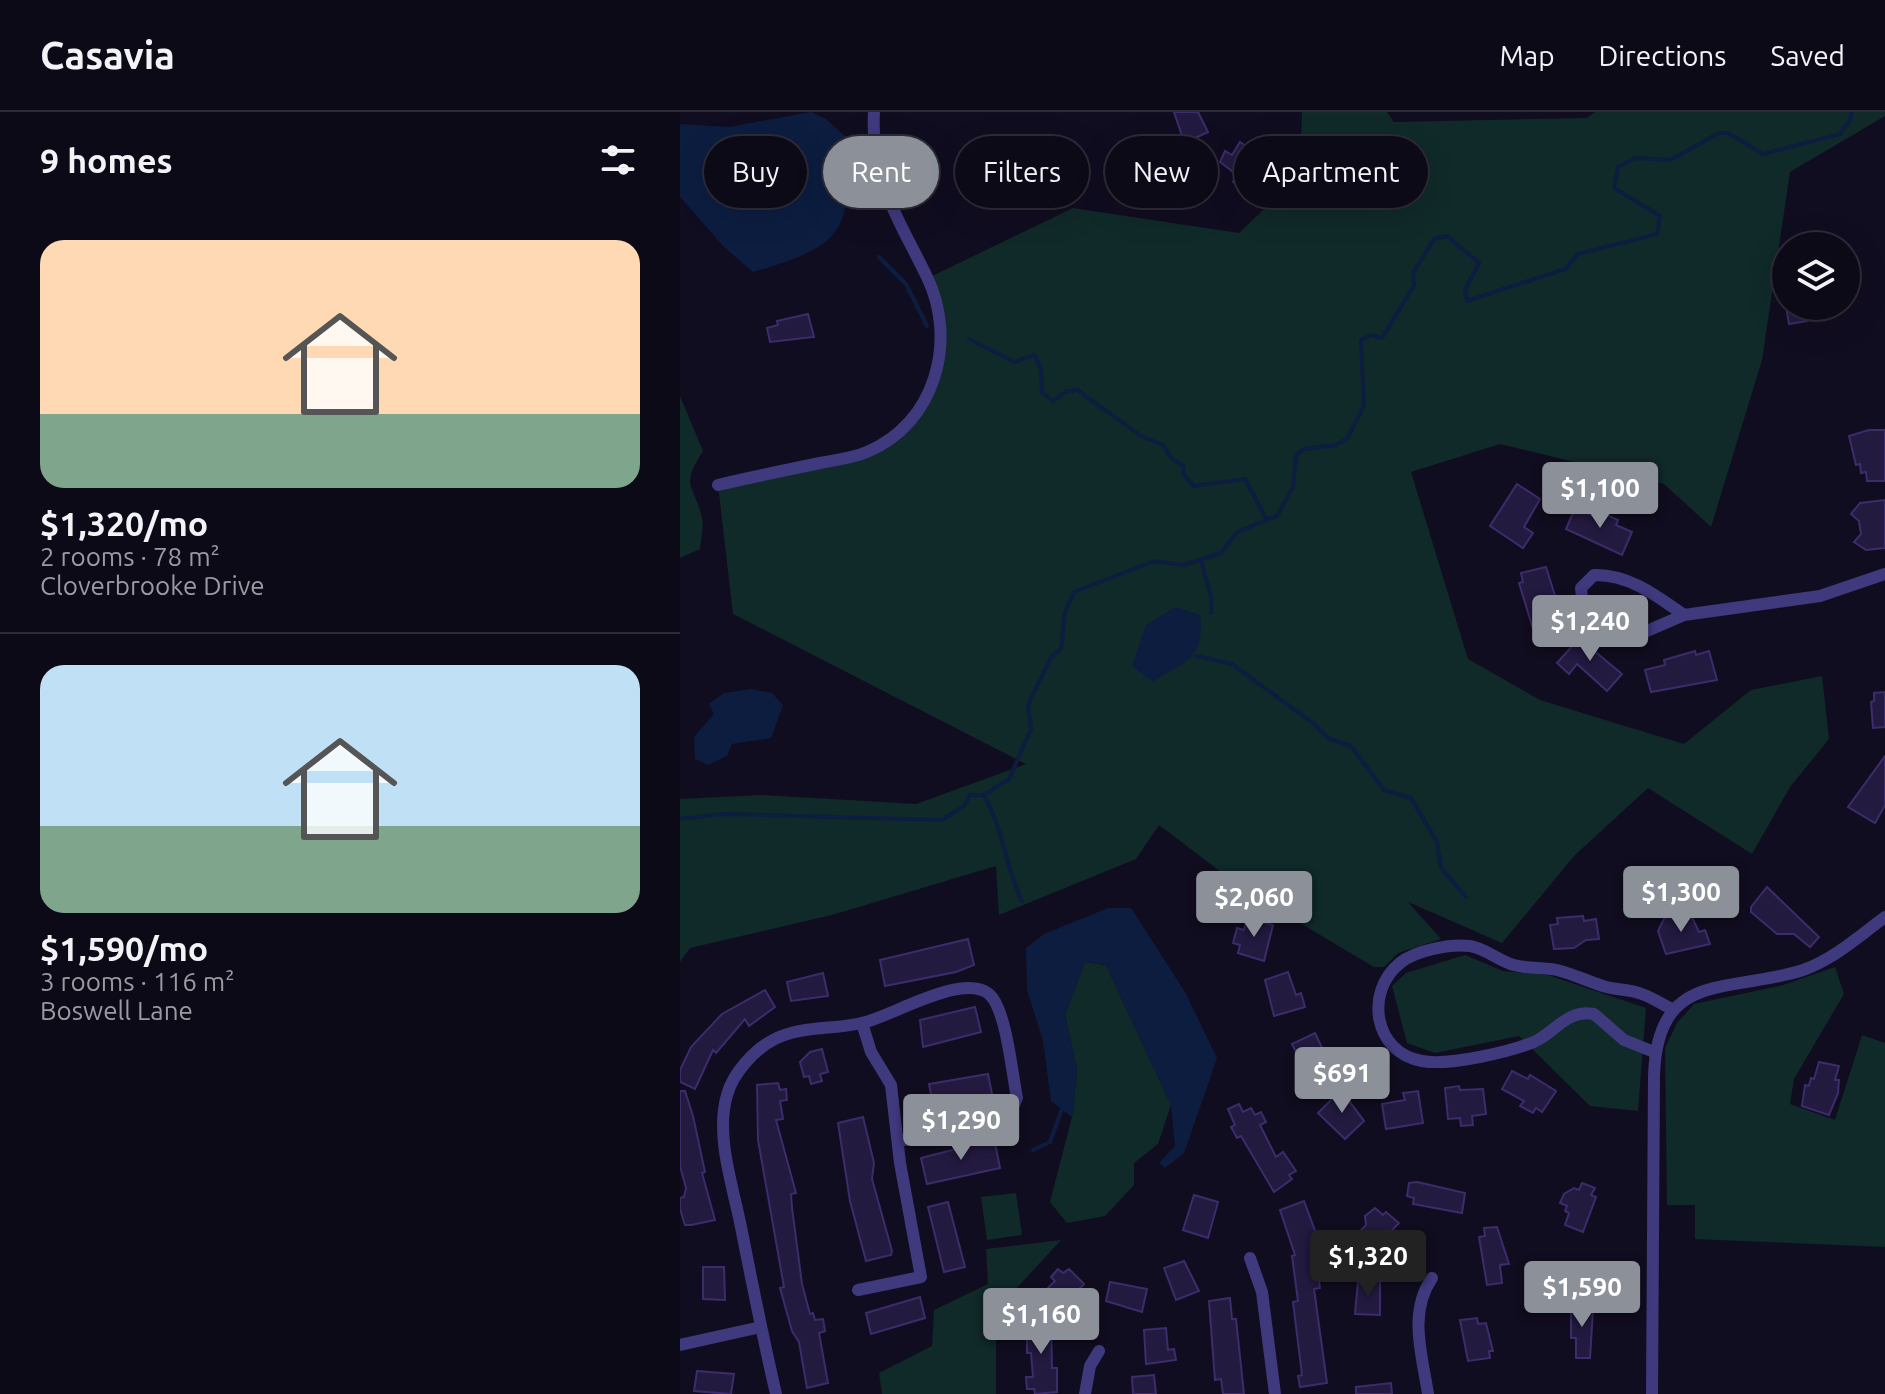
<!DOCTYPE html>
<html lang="en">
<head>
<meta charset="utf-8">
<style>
  :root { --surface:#0d0a18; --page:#1b1825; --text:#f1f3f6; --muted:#9a9aa2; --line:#2d2b37; --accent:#8c9099 }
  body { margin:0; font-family:Ubuntu,sans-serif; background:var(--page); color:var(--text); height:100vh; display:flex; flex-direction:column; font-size:30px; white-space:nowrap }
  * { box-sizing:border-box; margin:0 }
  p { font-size:26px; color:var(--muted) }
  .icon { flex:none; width:44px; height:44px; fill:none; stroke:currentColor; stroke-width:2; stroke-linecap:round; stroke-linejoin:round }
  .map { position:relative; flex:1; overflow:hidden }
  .sheet { display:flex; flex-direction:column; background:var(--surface); width:680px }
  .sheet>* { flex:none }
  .top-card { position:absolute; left:24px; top:24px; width:760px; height:72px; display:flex; gap:16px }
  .fabs { position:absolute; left:1092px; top:120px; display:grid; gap:16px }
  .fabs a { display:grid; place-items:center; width:88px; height:88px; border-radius:50%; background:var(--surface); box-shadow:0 8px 32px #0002,0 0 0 2px var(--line); font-size:40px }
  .price { position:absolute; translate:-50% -68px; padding:0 18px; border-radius:8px; background:var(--accent); color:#fff; font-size:26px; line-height:52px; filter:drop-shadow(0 2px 4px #0008) }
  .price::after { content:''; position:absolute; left:50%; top:48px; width:24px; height:18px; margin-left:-12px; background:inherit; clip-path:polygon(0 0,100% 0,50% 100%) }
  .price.current { background:#222; color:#fff }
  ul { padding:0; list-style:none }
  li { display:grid; align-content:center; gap:16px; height:424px; padding:0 40px }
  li+li { border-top:2px solid var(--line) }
  li span { display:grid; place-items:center; height:248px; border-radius:24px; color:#555 }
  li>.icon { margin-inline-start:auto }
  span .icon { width:144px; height:144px; fill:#fffc; stroke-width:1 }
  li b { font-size:34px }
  h2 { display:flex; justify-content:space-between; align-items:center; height:96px; padding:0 40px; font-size:34px }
  .chip { padding:0 28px; border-radius:36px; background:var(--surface); box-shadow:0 8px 32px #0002,0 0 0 2px var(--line); font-size:28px; line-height:72px }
  .chip.current { background:var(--accent); color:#fff }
  header { display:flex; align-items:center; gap:48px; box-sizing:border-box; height:112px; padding:0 40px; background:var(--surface); border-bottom:2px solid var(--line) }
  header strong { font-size:38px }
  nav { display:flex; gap:44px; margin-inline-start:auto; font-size:28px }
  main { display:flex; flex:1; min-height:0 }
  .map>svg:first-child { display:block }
  .green { fill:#102929 }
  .water { fill:#0c1d40 }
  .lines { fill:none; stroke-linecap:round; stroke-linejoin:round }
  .stream { stroke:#0c1d40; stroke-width:4 }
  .building { fill:#231a40; stroke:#3c2c6b; stroke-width:2 }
  .street { stroke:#3f397e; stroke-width:12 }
</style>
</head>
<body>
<header>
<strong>Casavia</strong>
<nav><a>Map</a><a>Directions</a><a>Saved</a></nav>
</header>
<main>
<section class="sheet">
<h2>9 homes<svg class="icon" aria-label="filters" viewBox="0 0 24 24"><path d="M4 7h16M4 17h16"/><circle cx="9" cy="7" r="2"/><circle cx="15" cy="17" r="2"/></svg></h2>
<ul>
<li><span style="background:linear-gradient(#ffd9b3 70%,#7fa58c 0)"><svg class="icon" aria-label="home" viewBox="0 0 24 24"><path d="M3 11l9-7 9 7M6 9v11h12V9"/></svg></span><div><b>$1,320/mo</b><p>2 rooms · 78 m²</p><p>Cloverbrooke Drive</p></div></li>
<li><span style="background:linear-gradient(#bfe0f5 65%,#7fa58c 0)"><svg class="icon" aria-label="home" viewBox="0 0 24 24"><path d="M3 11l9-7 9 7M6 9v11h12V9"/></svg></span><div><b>$1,590/mo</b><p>3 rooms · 116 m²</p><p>Boswell Lane</p></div></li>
</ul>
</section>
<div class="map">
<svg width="1205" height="1282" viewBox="0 0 1205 1282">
  <rect width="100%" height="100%" fill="#110d20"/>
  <g class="green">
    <path d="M622 0H707L714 10 907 6 915 0H1205V4L1110 60 1082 248 1031 415 984 372 820 332 731 360 788 547 860 588 1004 632 1071 578 1142 564 1149 627 1110 675 1072 742 968 676 894 744 822 831 728 790 761 827 718 841 704 855H694L566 779 479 713 456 747 319 803 316 754 152 803 10 836 0 850V687L82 683 236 692 346 652 53 502 38 373 185 341 225 314 260 255 248 166 393 96 559 121 620 63Z"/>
    <path d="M0 284 23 339C0 375 13 370 22 405 24 414 21 428 20 437L0 446Z"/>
    <path d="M785 843 823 859 868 863 966 896 958 999 910 994 839 924 755 941 727 931 712 874 726 861Z"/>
    <path d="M405 850 426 853 491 993 478 1032 454 1051V1073L425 1104 387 1111 370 1090 392 1005 397 958 385 902Z"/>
    <path d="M1155 855 1164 882 1114 967 1110 992 1155 1008 1182 923 1205 931V1135L1015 1127V1093H987L985 936 997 911 1014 892 1103 873Z"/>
    <path d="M336 1081 342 1123 307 1128 301 1085Z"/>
    <path d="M381 1128 323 1191 316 1225V1282H202L199 1261 252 1234 254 1198 308 1172 306 1137Z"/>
  </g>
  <g class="water">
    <path d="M131 0 146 7 167 26C171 120 166 133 73 160L45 136 0 85V12L49 15Z"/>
    <path d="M495 495 520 503C525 548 506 548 473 570L452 554 466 513Z"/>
    <path d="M70 577 92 581 103 593 91 626 52 632 47 644 28 653 15 647 14 625 34 602 29 592 44 581Z"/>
    <path d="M428 796H451L505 880 537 946 504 1041 485 1056 479 1051 495 1034 491 993 426 853 405 850 385 902 397 958 392 1005 371 989 363 929 347 878 346 836 364 822Z"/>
  </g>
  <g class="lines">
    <g class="stream">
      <path d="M199 145 226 172 247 214"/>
      <path d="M289 227 334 250 354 243 361 257 362 280 373 289 385 280 397 278 461 324 483 333 491 346 503 354 504 363 514 374 565 367 587 408"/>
      <path d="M521 449 531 485V501"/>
      <path d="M516 544 552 552 633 611 648 626 671 634 704 678 731 686 757 730 761 756 786 785"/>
      <path d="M304 684C324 718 325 755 342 789"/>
      <path d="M0 707 43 702 262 708 284 694 290 683H304L329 667 351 617 348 593 371 545 381 537 385 500 394 480 474 449 504 453 541 441 557 420 597 404 613 375 616 343 624 337 656 333 667 327 684 294 681 228 691 223 702 226 734 173 733 161 754 127 767 124 799 151 785 178 787 189 885 157 898 142 977 122 980 104 934 76 938 55 955 46 990 48 1039 21H1048L1083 42 1160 22 1170 8 1172 0"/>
      <path d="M353 1038 370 1030 382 997"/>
    </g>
  </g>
  <g class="building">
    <path d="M494 0H518L528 20 509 29 506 23 502 24Z"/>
    <path d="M560 30 592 52 579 74 571 69 563 76 553 70 557 63 540 50 545 39 552 43Z"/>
    <path d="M1106 194H1125L1127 209 1109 212Z"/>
    <path d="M128 202 134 225 90 230 87 216 98 213 97 209Z"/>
    <path d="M1189 318H1205V369H1187L1186 360 1181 361 1180 352 1176 353 1169 324Z"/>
    <path d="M837 372 860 387 844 415 853 421 843 436 810 414Z"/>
    <path d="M1205 388V436L1186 438 1174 430 1181 422 1179 409 1171 402 1180 391Z"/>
    <path d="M895 396 916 405 919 399 938 408 936 413 952 420 942 443 886 417Z"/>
    <path d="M866 455 883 509 853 517 839 471 843 470 841 461Z"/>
    <path d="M903 522 916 533 912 537 942 562 927 579 897 552 889 562 877 551Z"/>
    <path d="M1015 539 1016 543 1029 539 1037 568 971 580 965 558 985 553 984 548Z"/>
    <path d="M1205 580V615L1193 616 1191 590 1194 589V581Z"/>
    <path d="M1205 644V693L1195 711 1168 695Z"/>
    <path d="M1087 775 1139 825 1130 835 1114 822H1097L1071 800V795Z"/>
    <path d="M1010 801 1019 820 1025 818 1030 832 986 842 978 819 986 803 995 807Z"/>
    <path d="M903 804 904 809 916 807 919 827 906 828 894 836 874 837 870 813 878 812 877 806Z"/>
    <path d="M567 806 593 813 584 849 558 841 560 833 553 831 557 816 564 818Z"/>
    <path d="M288 827 294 853 276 860 205 874 200 848Z"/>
    <path d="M608 860 616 883 621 881 625 895 594 904 585 868Z"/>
    <path d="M143 861 148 884 111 889 107 870Z"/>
    <path d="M85 878 95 895 69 914 65 907 36 941 33 938 15 977 0 970V958L11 935 42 902Z"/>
    <path d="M295 895 301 920 243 935 240 908Z"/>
    <path d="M635 921 651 955 628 966 612 932Z"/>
    <path d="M142 937 148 960 140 962 142 969 131 972 129 964 124 965 120 950 130 940Z"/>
    <path d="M1139 950 1159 954 1155 968H1159L1158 981 1149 1003 1122 994 1125 973 1129 974 1131 966 1134 967Z"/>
    <path d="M832 959 848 967 850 963 876 979 862 1000 856 996 853 1001 840 994 844 989 822 977Z"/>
    <path d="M308 962 313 987 271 998H254L249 972Z"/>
    <path d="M98 971 100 978 106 977 107 988 100 989 103 1007 96 1008 116 1081 111 1082 112 1096 122 1172 130 1202 133 1201 135 1208 143 1207 145 1219 139 1221 148 1271 127 1276 119 1230 112 1219 100 1176 104 1175 78 1028 77 973Z"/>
    <path d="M779 974 780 978 803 977 806 1002 792 1004 793 1013 781 1014 780 1006 768 1007 765 976Z"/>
    <path d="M661 978 684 1009 665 1027 638 1001Z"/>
    <path d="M0 979H5L13 1004 25 1060 22 1061 35 1108 11 1113H5L0 1097V1086L4 1085 6 1076 0 1054Z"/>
    <path d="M738 979 743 1011 706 1017 702 992 725 988 723 981Z"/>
    <path d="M559 992 563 1000 571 996 575 1003 581 1000 586 1010 580 1013 596 1045 603 1040 616 1059 609 1063 612 1067 594 1080 561 1024 557 1026 551 1015 555 1013 548 997Z"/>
    <path d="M183 1005 194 1051 192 1067 212 1139 211 1143 186 1149 170 1089 158 1011Z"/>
    <path d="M315 1031 320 1056 247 1072 241 1046 295 1032Z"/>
    <path d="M737 1070 785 1081 782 1101 733 1092 734 1086 727 1084 729 1071Z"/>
    <path d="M902 1071 915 1076 911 1083 916 1085 903 1120 885 1113 889 1101 885 1099 887 1094 880 1091 884 1082 894 1076 899 1078Z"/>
    <path d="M514 1083 538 1090 528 1126 503 1118Z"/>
    <path d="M624 1089 637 1124 632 1126 640 1176 634 1177 647 1271 620 1275 618 1264 622 1263 613 1190 618 1189 612 1144 615 1143 600 1098Z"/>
    <path d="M268 1090 285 1155 264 1160 248 1095Z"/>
    <path d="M695 1096 703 1103 706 1100 719 1111 687 1144 670 1130 686 1113 685 1104Z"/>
    <path d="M817 1115 829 1152 820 1153 822 1171 807 1173 799 1125 805 1124 804 1116Z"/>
    <path d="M504 1149 519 1179 496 1188 484 1156Z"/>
    <path d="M23 1155H44L45 1188 23 1187Z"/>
    <path d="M378 1157 383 1161 389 1157 404 1172 379 1199 362 1182 375 1169 371 1165Z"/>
    <path d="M678 1169H700V1203L675 1202Z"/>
    <path d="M430 1170 467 1177 462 1200 426 1189Z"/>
    <path d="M240 1185 245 1206 191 1222 186 1201Z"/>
    <path d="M550 1186 552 1207H556L564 1282H543L541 1267 535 1268 529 1189Z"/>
    <path d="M895 1189H908V1197H913L910 1246H896V1226H891V1197H896Z"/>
    <path d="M371 1204 372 1256H377V1280L355 1282 354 1277H347L346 1265H353L351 1241H347V1205Z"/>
    <path d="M797 1206 798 1212 806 1211 813 1239H809L810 1246 788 1249 780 1208Z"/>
    <path d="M486 1216 488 1238 494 1237 496 1248 466 1252 464 1218Z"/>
    <path d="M17 1259 54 1262 51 1282 14 1279Z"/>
    <path d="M474 1263 476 1282H453L452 1265Z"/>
    <path d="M711 1271 712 1282H676V1275Z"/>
  </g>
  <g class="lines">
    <g class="street">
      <path d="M38 373C72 365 106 358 140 351 155 348 173 346 187 340 255 312 278 229 247 165 219 107 190 68 194 0"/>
      <path d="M1004 503C977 484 949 462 914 463L901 476 903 495 913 507 928 517 960 522 1004 503 1140 484 1205 462"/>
      <path d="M974 940 944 928 914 902C888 897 876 919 856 929 831 940 769 954 742 949 694 941 684 880 720 851 736 838 770 832 790 834 805 836 819 849 834 853 848 857 863 855 877 858 893 862 907 869 923 874 935 878 947 877 959 881 970 884 981 892 992 897"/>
      <path d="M570 1146 582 1180 595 1282"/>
      <path d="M178 1178 241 1165 220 1051 211 973 191 940 182 911"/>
      <path d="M0 1233 81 1215"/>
      <path d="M96 1282C83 1226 72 1171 61 1115 53 1074 35 1024 47 983 53 961 74 938 93 928 121 913 153 918 182 911 211 905 282 860 309 882 326 896 332 961 337 986L331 1000 322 1009 219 1029"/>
      <path d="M405 1282 410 1254 419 1239"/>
      <path d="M748 1282C742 1242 728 1201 752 1166"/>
      <path d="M972 1282 974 964C977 857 1048 882 1123 858 1154 847 1179 824 1205 805"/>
    </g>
  </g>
</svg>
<div class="fabs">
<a><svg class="icon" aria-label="layers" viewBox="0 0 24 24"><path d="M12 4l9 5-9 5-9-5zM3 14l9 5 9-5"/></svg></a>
</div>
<b class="price" style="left:920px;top:418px">$1,100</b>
<b class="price" style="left:910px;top:551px">$1,240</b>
<b class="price" style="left:1001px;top:822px">$1,300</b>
<b class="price" style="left:574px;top:827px">$2,060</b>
<b class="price" style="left:662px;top:1003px">$691</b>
<b class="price" style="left:281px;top:1050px">$1,290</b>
<b class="price current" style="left:688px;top:1186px">$1,320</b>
<b class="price" style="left:902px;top:1217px">$1,590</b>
<b class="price" style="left:361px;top:1244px">$1,160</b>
<div class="top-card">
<a class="chip">Buy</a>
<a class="chip current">Rent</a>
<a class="chip">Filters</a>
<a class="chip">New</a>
<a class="chip">Apartment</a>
</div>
</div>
</main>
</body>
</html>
